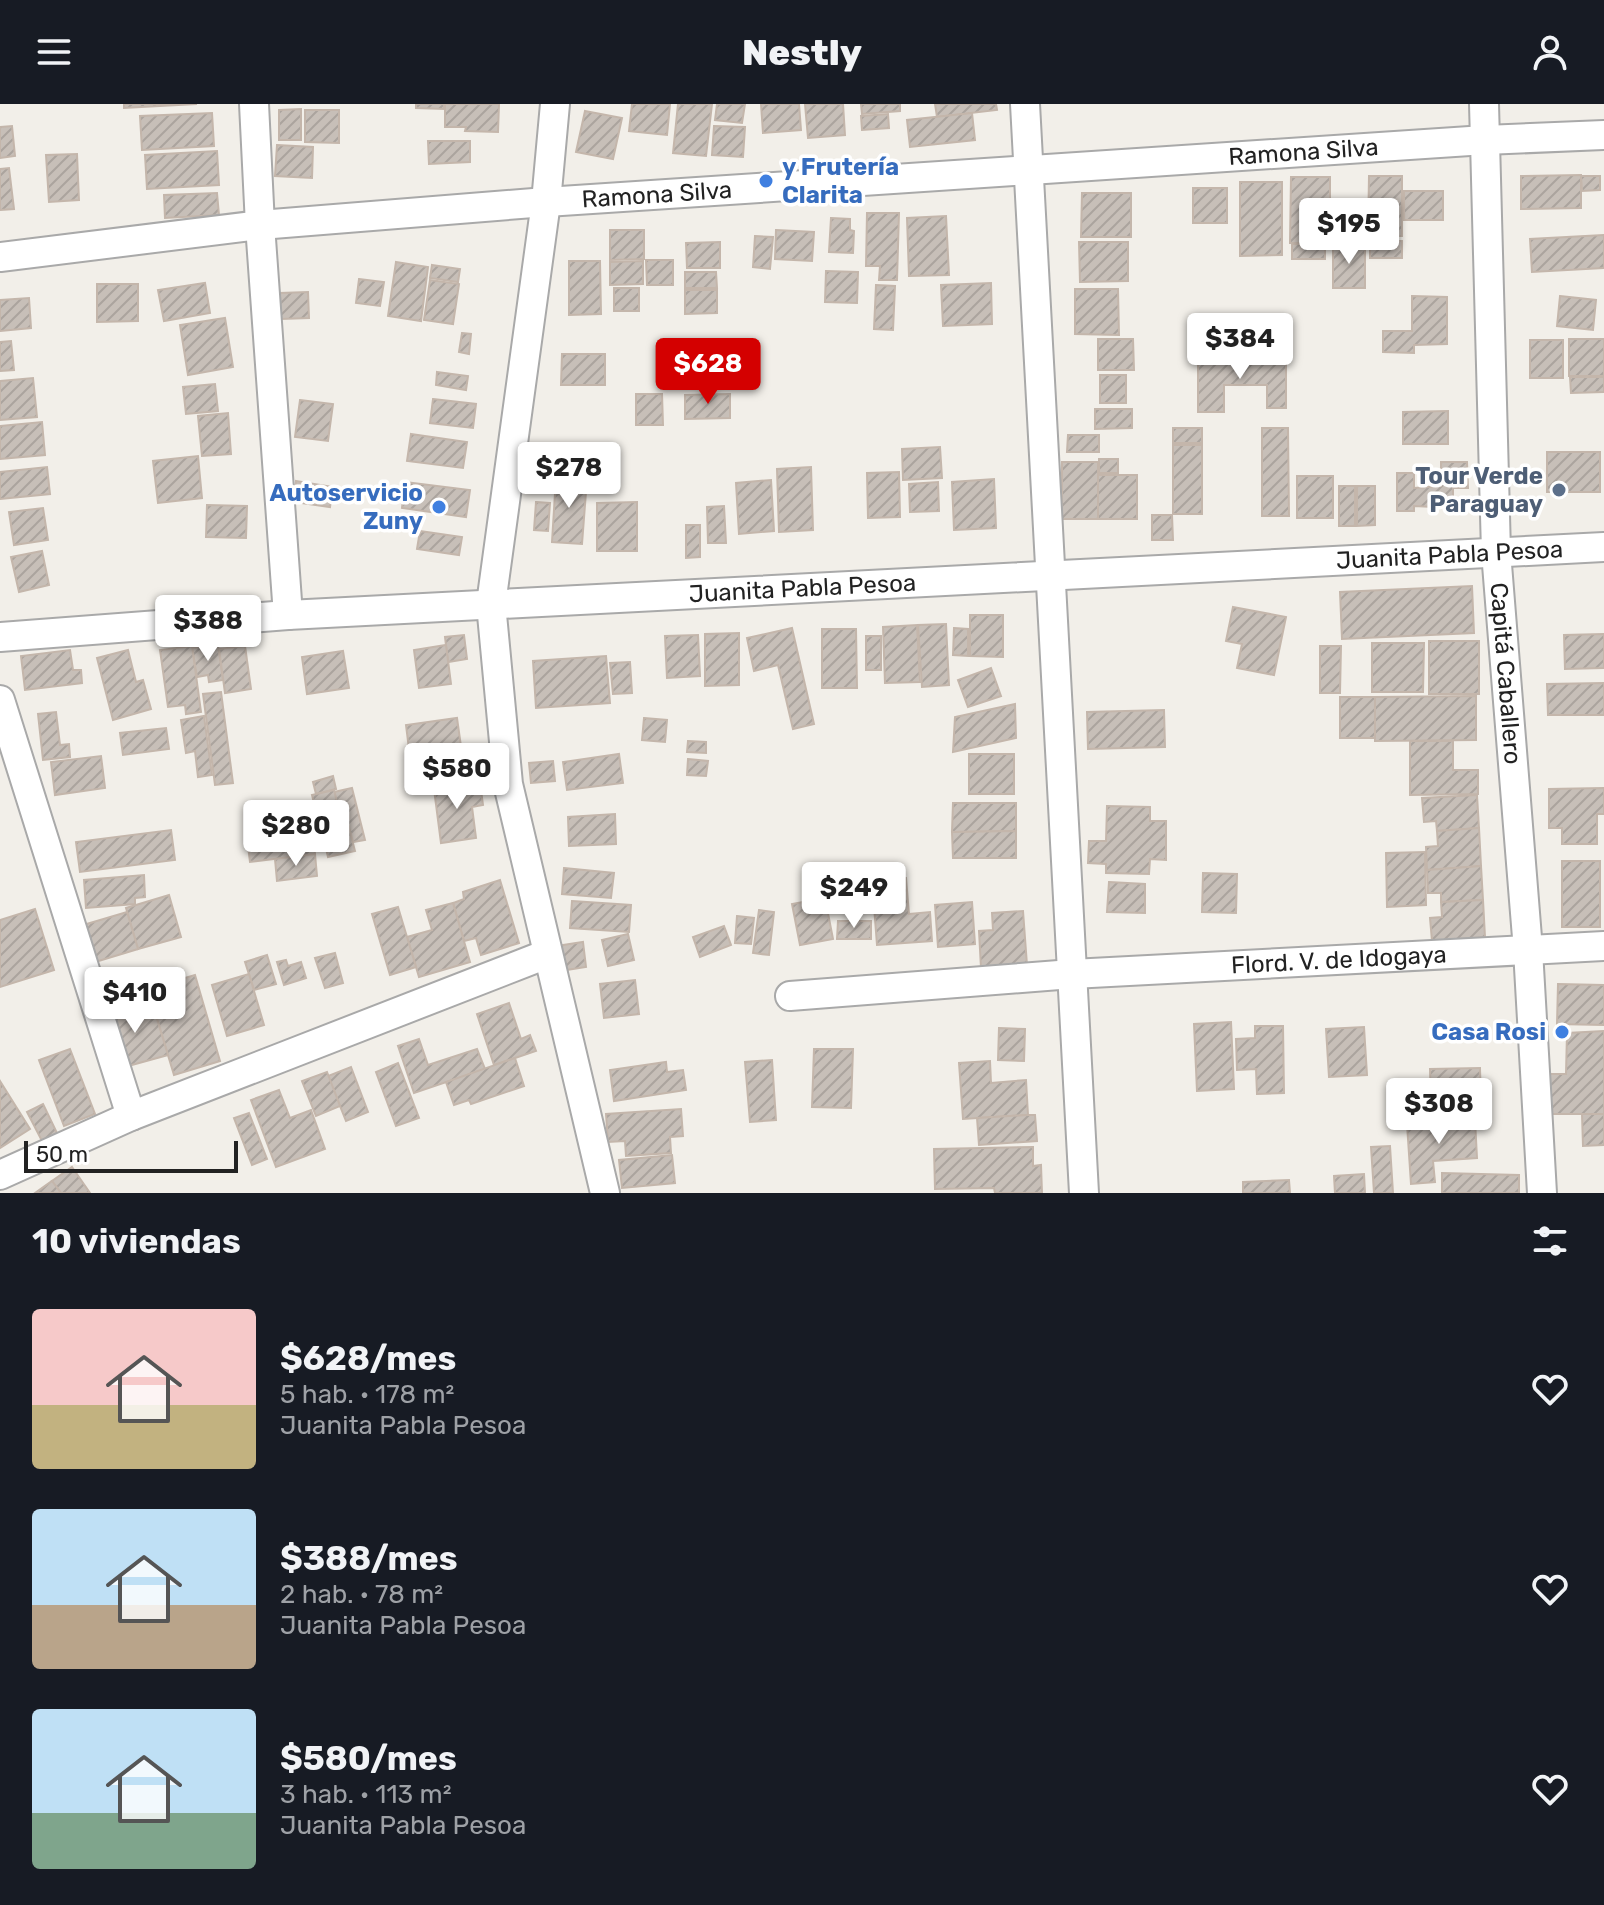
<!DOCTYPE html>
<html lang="es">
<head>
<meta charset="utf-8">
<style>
  :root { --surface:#171b24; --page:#242831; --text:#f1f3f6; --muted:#9ea1a6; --accent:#d40000 }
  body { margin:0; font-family:Rubik,sans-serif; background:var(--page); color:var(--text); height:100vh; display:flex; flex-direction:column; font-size:30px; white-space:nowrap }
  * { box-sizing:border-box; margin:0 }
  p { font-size:26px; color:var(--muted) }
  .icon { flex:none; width:44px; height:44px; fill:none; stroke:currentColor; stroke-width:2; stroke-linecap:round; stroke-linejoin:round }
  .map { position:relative; height:1089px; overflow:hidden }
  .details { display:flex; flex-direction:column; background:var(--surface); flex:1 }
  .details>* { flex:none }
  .scale { position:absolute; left:24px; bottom:20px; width:214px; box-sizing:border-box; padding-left:8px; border:4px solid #222; border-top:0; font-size:22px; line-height:28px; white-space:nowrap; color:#222; -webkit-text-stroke:6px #fff; paint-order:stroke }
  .price { position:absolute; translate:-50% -68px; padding:0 18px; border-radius:8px; background:#fff; color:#222; font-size:26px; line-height:52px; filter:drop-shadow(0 2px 4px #0008) }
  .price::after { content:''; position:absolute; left:50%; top:48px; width:24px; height:18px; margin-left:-12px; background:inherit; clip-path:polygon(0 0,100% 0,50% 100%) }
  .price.current { background:var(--accent); color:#fff }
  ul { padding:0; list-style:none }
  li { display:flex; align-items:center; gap:24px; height:200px; padding:0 32px }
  li span { display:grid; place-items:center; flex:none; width:224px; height:160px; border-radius:8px; color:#555 }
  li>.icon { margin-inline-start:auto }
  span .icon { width:96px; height:96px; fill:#fffc; stroke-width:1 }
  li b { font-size:34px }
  h2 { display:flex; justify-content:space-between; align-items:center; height:96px; padding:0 32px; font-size:34px }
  header { display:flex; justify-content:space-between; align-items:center; height:104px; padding:0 32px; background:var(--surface); font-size:36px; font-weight:800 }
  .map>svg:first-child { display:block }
  .building { fill:url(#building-hatch); stroke:#c4b6ab; stroke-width:2 }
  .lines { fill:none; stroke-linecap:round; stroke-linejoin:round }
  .street-casing { stroke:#a9a9a9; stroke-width:32 }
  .street { stroke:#fff; stroke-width:28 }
  .shop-dot { fill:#3f7fe0; stroke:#fff; stroke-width:3 }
  .service-dot { fill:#5c6f8a; stroke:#fff; stroke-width:3 }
  .labels { text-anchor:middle; stroke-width:7; stroke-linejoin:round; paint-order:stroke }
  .street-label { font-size:24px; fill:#222; stroke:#fff }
  .shop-label { font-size:24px; font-weight:bold; fill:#366cbe; stroke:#fff; text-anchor:end }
  .service-label { font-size:24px; font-weight:bold; fill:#4e5e75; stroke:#fff; text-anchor:end }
</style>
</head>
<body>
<header><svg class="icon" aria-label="menu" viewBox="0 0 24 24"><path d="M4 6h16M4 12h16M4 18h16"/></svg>Nestly<svg class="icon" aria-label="person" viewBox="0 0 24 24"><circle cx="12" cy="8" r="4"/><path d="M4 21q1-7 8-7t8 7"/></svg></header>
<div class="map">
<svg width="1604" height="1089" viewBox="0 0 1604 1089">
  <defs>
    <pattern id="building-hatch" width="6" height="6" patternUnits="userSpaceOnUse" patternTransform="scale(2)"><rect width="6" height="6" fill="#c7bfb8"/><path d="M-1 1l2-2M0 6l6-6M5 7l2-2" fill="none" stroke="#aba49e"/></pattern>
  </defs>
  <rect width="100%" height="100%" fill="#f2efe9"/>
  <g class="building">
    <path d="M124 0H197L124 4Z"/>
    <path d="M416 0H444V5L416 4Z"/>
    <path d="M445 0H499L498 28 465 27 466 23H445Z"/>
    <path d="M632 0H670L667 31 629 27Z"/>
    <path d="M678 0H712L706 52 673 49Z"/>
    <path d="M717 0H745L742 19 715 16Z"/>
    <path d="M761 0H799L801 26 763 29Z"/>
    <path d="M805 0H843L845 31 808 34Z"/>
    <path d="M861 0H900V7L862 10Z"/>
    <path d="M935 0H996L997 6 937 13Z"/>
    <path d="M301 5V36H279V6Z"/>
    <path d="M305 6H339V39L305 38Z"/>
    <path d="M585 7 622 14 613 55 576 48Z"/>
    <path d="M212 9 214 42 142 46 140 12Z"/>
    <path d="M972 9 975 36 910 43 907 16Z"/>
    <path d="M888 10 889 24 862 26 861 12Z"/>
    <path d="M12 22 15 52 0 54V23Z"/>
    <path d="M714 22 745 23 743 53 712 51Z"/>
    <path d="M428 37H470V58L429 60Z"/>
    <path d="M277 41 313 43 312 74 275 72Z"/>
    <path d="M217 47 219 81 147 85 145 51Z"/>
    <path d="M77 50 79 96 49 98 46 51Z"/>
    <path d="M9 64 14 105 0 106V65Z"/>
    <path d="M1581 71V104L1521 105V72Z"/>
    <path d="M1369 72H1402V132H1368Z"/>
    <path d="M1581 72H1600V86L1582 87Z"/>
    <path d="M1291 73H1330V139H1290Z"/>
    <path d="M1240 78H1282V151L1240 152Z"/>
    <rect x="1193" y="84" width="34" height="35"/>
    <rect x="1404" y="87" width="39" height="29"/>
    <path d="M217 89 219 111 165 114 164 91Z"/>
    <path d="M1082 89H1131V133H1081Z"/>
    <path d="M867 109H899L897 176H879L880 162H866Z"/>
    <path d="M946 112 949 171 909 172 907 114Z"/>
    <path d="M831 114 850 115V126L854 127 853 149 829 148Z"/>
    <path d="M610 126H644V155L610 156Z"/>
    <path d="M776 126 814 128 812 157 775 155Z"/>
    <path d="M1604 131V164L1532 168 1530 135Z"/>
    <path d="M755 132 773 133 770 165 753 163Z"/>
    <rect x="1370" y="137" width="32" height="17"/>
    <path d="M720 138V164H687L686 139Z"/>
    <path d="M1079 138H1128V177L1080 178Z"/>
    <rect x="1292" y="140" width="33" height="15"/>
    <rect x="1333" y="141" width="32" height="43"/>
    <path d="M646 156H673V181H647Z"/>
    <path d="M569 157H600L601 210 569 211Z"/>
    <path d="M643 157V180L610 181V158Z"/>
    <path d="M396 158 428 163 421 217 388 212Z"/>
    <path d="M432 161 460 165 458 178 430 174Z"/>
    <path d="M826 167 858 168 857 199 825 198Z"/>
    <path d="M685 168H716L717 184H685Z"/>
    <path d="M359 175 384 178 380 202 356 199Z"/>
    <path d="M430 176 459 180 453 220 424 216Z"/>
    <path d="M205 179 210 209 164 217 158 186Z"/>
    <path d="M991 179 992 220 943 222 941 181Z"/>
    <path d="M97 180H138V217L97 218Z"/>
    <path d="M876 181 895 182 893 226 874 225Z"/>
    <rect x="614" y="184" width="25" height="23"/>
    <path d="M1075 185H1118L1119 231 1075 230Z"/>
    <path d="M685 186H717V209L685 210Z"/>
    <path d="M308 188 309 214 281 215 280 189Z"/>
    <path d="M1412 192 1447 193V240L1414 241V249L1383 248V227H1412Z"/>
    <path d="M1560 192 1596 196 1593 226 1557 222Z"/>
    <path d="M29 194 31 224 0 227V196Z"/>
    <path d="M225 214 233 263 188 271 180 221Z"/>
    <path d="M462 229 471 230 469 250 459 248Z"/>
    <path d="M1098 235H1133L1134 266H1098Z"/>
    <rect x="1569" y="235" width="35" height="37"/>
    <rect x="1530" y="236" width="33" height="38"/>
    <path d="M11 237 14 266 0 267V238Z"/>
    <path d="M562 250H605V281H561Z"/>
    <path d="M1198 256H1286V304H1267V281H1224V308H1198Z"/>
    <path d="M437 268 468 272 466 286 436 281Z"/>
    <rect x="1100" y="271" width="26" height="28"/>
    <path d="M1570 273H1604V288L1571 289Z"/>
    <path d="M33 274 37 313 0 316V277Z"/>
    <path d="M215 280 218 307 186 310 183 283Z"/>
    <path d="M636 290H662L663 321H636Z"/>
    <path d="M730 290V314L685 315V291Z"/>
    <path d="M433 295 476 300 473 324 430 319Z"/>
    <path d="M300 296 333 300 328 337 295 333Z"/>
    <path d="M1095 305H1132V324L1095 325Z"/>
    <path d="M1448 307V340H1403V308Z"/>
    <path d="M228 309 231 350 202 352 198 312Z"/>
    <path d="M42 318 45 351 0 355V322Z"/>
    <rect x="1173" y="324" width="29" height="15"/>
    <path d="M1262 324H1288L1289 412H1262Z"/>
    <path d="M411 330 467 338 463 364 407 357Z"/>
    <path d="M1068 331H1099V348H1067Z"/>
    <rect x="1173" y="341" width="29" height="69"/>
    <path d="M940 343 942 374 903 376 902 345Z"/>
    <rect x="1547" y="348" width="53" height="40"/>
    <path d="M198 352 202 394 158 399 153 357Z"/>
    <rect x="1099" y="355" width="19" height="14"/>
    <rect x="1062" y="358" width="36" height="57"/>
    <path d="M1441 358H1467L1468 384H1453V404L1414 402V407H1397V369H1414V384L1441 382Z"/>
    <path d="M47 363 50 390 0 395V368Z"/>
    <path d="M811 363 813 426 779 428 777 365Z"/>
    <path d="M899 368 900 413 868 414 867 369Z"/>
    <rect x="1098" y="371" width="39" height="44"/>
    <rect x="1297" y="372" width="36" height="42"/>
    <path d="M556 373 587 375 582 440 552 438Z"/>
    <path d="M994 375 996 424 954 426 952 378Z"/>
    <path d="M771 376 774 427 739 430 736 379Z"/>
    <path d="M296 377 333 383 330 403 294 398Z"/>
    <path d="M405 378 470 386 466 413 402 404Z"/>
    <path d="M938 378 939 407 910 408 909 380Z"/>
    <rect x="1339" y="382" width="16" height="40"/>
    <path d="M1357 382H1375V421L1357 422Z"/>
    <path d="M536 398 550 399 548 427 534 426Z"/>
    <path d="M637 398V447H597V399Z"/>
    <path d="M207 401 247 402 246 434 206 433Z"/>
    <path d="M724 402 726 439H708L707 403Z"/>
    <path d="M43 404 48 436 14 441 9 408Z"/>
    <path d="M1152 411H1172L1173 436H1152Z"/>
    <path d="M686 421H700V453L686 454Z"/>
    <path d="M420 427 462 433 459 451 417 445Z"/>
    <path d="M42 447 49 481 19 488 11 453Z"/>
    <path d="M1472 482 1474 529 1342 535 1340 488Z"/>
    <path d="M1233 503 1286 513 1274 571 1237 564 1242 540 1226 537Z"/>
    <path d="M970 511H1003V553L970 552Z"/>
    <path d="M946 520 949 581 922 583 918 521Z"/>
    <path d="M917 521 920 578 885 579 883 523Z"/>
    <path d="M792 524 814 620 793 625 778 561 754 567 747 534Z"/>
    <path d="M954 524 968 525V552L953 551Z"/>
    <path d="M822 525H856L857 584H822Z"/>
    <path d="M739 529V581L705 582V530Z"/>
    <path d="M1604 530V564L1565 565 1564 531Z"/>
    <path d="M464 531 467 555 448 558 445 533Z"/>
    <path d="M698 531 700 572 667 574 665 532Z"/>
    <rect x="866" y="532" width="15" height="34"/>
    <rect x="1429" y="537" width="50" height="53"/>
    <path d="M1372 539H1424L1423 588H1372Z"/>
    <path d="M218 541 223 576 209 578 208 571 197 573 192 544Z"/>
    <path d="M446 541 451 580 419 584 414 546Z"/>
    <path d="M192 542 201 608 186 610 185 601 168 603 160 546Z"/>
    <path d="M245 542 251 585 225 589 219 545Z"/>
    <path d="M1320 542H1341L1340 589H1320Z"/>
    <path d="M70 546 73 566H81L82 579 25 586 21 552Z"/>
    <path d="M128 546 136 578 143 576 151 605 113 616 97 554Z"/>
    <path d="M343 547 349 584 307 590 302 553Z"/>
    <path d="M606 552 610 599 536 604 533 557Z"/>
    <path d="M630 558 632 589 613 590 610 559Z"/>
    <path d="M991 564 1001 592 968 603 958 576Z"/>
    <path d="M1604 579V611H1548L1547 580Z"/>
    <path d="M221 588 233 679 215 681 203 590Z"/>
    <path d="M1476 592V636L1375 637V593Z"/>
    <rect x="1340" y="593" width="35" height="41"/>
    <path d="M1015 600 1016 634 953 648 955 613Z"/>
    <path d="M1164 606 1165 643 1088 645 1087 608Z"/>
    <path d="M56 608 60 641 69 640 70 653 43 656 38 610Z"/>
    <path d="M204 612 212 671 198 673 195 647 186 649 181 616Z"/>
    <path d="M457 614 466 678 414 685 406 621Z"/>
    <path d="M644 614 667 616 665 638 642 636Z"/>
    <path d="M166 624 169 645 123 651 120 629Z"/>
    <path d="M688 637 706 638V649L687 648Z"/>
    <path d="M1410 637H1453V666H1478V690L1410 691Z"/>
    <path d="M619 650 623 679 567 686 563 658Z"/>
    <rect x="969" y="650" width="45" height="40"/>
    <path d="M101 652 105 684 55 691 51 658Z"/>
    <path d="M688 655 708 657 706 672 687 671Z"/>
    <path d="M553 657 555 677 531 679 529 659Z"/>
    <path d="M333 672 336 685 316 690 313 678Z"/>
    <path d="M480 679 483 701 472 703 476 734 441 739 434 685Z"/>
    <path d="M352 684 365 736 353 738 348 720 343 722 334 688Z"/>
    <path d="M1604 684V710H1597V740H1562V724H1549V685Z"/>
    <path d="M334 686 343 722 321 727 312 691Z"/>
    <path d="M1477 691 1479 724 1437 727 1436 717 1424 718 1422 694Z"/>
    <path d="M953 699H1016V727L952 728Z"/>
    <path d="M1107 702 1150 703V717H1166V756L1150 755 1149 770 1106 769V760L1088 759 1089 737H1106Z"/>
    <path d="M615 710 616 740 569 742 568 713Z"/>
    <path d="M348 720 355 747 328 753 322 727Z"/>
    <path d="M1479 724 1481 762 1427 766 1426 743 1438 742 1437 727Z"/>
    <path d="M171 726 175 756 80 768 76 738Z"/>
    <path d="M312 726 315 750 250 758 247 734Z"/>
    <path d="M1016 727V754H953L952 728Z"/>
    <path d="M1425 748 1426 801 1387 803 1386 749Z"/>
    <path d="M315 750 317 772 277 777 275 755Z"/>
    <rect x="1562" y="757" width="38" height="66"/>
    <path d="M1481 762 1483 796 1441 798V789H1428L1427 766Z"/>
    <path d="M564 764 614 769 611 794 562 790Z"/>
    <path d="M1203 769 1237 770 1236 809 1202 808Z"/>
    <path d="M144 771 145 793 135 794V800L86 804 84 776Z"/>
    <path d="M906 774 909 810 930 808 932 837 877 841 872 776Z"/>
    <path d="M500 776 519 839 481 851 476 834 464 837 453 799 464 795 463 788Z"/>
    <path d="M1109 778 1145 780V809L1107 808Z"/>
    <path d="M169 791 181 833 138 845 126 804Z"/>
    <path d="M825 794 833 835 800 841 792 800Z"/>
    <path d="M1483 796 1485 833 1432 837 1430 814 1442 813 1441 798Z"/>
    <path d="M572 797 631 801 629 828 570 824Z"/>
    <path d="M972 798 975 840 938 843 935 801Z"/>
    <path d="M453 799 470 858 419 873 407 833 432 826 426 806Z"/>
    <path d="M398 803 416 863 390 871 372 810Z"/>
    <path d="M35 805 54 866 0 883V816Z"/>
    <path d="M759 806 774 808 769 851 753 849Z"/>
    <path d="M1023 807 1027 861 981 864 979 827 993 826 992 809Z"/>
    <path d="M127 808 138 845 92 859 80 822Z"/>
    <path d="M737 812 754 814 751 840 735 839Z"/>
    <path d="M838 817H871V835H837Z"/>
    <path d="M724 822 731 841 700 853 693 833Z"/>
    <path d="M628 830 634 856 608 862 602 836Z"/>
    <path d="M583 838 586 863 560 867 556 842Z"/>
    <path d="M335 849 343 879 325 884 315 854Z"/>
    <path d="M267 851 276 880 254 886 245 858Z"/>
    <path d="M286 856 288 862 301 858 306 874 284 881 277 858Z"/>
    <path d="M249 870 264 921 227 932 212 881Z"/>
    <path d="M195 871 220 957 174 971 148 885Z"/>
    <path d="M635 876 639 910 604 914 600 880Z"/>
    <path d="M1558 880 1604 881V921L1557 920Z"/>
    <path d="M120 898 123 911 153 902 168 951 121 964 103 903Z"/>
    <path d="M509 899 521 935 530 931 536 947 494 961 477 910Z"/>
    <path d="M1231 918 1234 985 1197 987 1194 920Z"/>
    <path d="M1255 922H1283L1284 989 1257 990 1256 965 1237 966 1236 935 1255 934Z"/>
    <path d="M1364 923 1367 971 1329 973 1326 925Z"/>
    <path d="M999 924 1025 925 1024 957 998 956Z"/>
    <path d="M1604 927V1010H1549V970H1566L1567 929Z"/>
    <path d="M419 935 428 961 477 945 485 965 414 989 398 942Z"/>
    <path d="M70 945 95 1010 64 1022 39 956Z"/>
    <path d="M814 945H853L851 1004 812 1003Z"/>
    <path d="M515 954 524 982 471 1000 469 996 454 1001 446 978Z"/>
    <path d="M772 956 776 1016 750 1018 745 958Z"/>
    <path d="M990 957 991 979 1026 976 1028 1011 963 1015 959 959Z"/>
    <path d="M666 958 667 968 683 966 686 986 614 997 610 966Z"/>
    <path d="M398 959 419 1014 396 1022 376 968Z"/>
    <path d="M351 963 368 1008 346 1017 328 972Z"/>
    <path d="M1480 964 1481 1000 1431 1001 1430 965Z"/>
    <path d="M327 968 340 1002 316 1012 302 977Z"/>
    <path d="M0 977 30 1025 0 1044Z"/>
    <path d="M279 986 290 1014 311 1006 325 1045 276 1063 251 996Z"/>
    <path d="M43 1000 57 1029 42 1037 27 1008Z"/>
    <path d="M681 1005 683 1032 670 1033 671 1049 626 1052 625 1037 608 1038 606 1010Z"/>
    <path d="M249 1009 267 1055 252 1061 234 1014Z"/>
    <path d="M1582 1010H1604V1041L1583 1042Z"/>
    <path d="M1028 1011H1035L1037 1037 979 1041 977 1014Z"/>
    <path d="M1475 1016 1477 1054 1433 1057 1435 1078 1411 1080 1407 1020Z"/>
    <path d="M1390 1042 1393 1089H1374L1371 1043Z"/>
    <path d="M1033 1043V1062L1041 1061 1042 1089H995L994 1084 935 1085 934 1045Z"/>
    <path d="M672 1051 675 1079 622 1084 619 1056Z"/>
    <path d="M72 1063 90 1089H61L52 1077Z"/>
    <path d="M1442 1069 1519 1071V1089H1442Z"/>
    <path d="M1364 1070 1365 1089H1335L1334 1072Z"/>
    <path d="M1289 1076 1290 1089H1243V1078Z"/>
    <path d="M52 1077 61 1089H35Z"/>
  </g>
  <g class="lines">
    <g class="street-casing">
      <g id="street">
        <path d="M254 0 260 121 288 511"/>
        <path d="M555 0 546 98 491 500 508 680 605 1089"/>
        <path d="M1025 0 1084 1089"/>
        <path id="s1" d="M1484 0 1496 448 1528 846 1542 1089"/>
        <path id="s2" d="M0 153 260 121 546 98 1485 36 1604 31"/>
        <path id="s3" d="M0 533 288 511 1604 443"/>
        <path d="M0 596 131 1012"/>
        <path id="s4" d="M790 892 1072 870 1604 842"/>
        <path d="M0 1071 131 1012 547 850"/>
      </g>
    </g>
    <use href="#street" class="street"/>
  </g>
  <g class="shop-dot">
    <circle cx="766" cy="77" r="8"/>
    <circle cx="439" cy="403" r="8"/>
    <circle cx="1562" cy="928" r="8"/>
  </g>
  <circle class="service-dot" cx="1559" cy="386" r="8"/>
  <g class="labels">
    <g class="street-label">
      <text dy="8" stroke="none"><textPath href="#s2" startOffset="1308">Ramona Silva</textPath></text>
      <text dy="8" stroke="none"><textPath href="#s2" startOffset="660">Ramona Silva</textPath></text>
      <text dy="8" stroke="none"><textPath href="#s3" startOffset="1452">Juanita Pabla Pesoa</textPath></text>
      <text dy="8" stroke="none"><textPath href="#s3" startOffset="804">Juanita Pabla Pesoa</textPath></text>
      <text dy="8" stroke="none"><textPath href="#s1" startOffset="570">Capitá Caballero</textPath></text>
      <text dy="8" stroke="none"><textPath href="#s4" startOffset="550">Flord. V. de Idogaya</textPath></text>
    </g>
    <g class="shop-label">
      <text x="782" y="71" text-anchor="start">y Frutería<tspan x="782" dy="28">Clarita</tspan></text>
      <text x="423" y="397">Autoservicio<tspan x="423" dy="28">Zuny</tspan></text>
      <text x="1546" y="936">Casa Rosi</text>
    </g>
    <g class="service-label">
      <text x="1543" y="380">Tour Verde<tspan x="1543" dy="28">Paraguay</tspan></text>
    </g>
  </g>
</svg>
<div class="scale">50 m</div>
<b class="price" style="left:1349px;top:162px">$195</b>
<b class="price" style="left:1240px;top:277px">$384</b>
<b class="price current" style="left:708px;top:302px">$628</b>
<b class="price" style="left:569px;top:406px">$278</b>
<b class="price" style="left:208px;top:559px">$388</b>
<b class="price" style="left:457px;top:707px">$580</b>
<b class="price" style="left:296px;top:764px">$280</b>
<b class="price" style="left:854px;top:826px">$249</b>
<b class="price" style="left:135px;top:931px">$410</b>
<b class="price" style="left:1439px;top:1042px">$308</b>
</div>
<section class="details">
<h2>10 viviendas<svg class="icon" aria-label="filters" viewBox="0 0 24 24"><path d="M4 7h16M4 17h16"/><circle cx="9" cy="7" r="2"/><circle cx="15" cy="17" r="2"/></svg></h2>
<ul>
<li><span style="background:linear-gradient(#f6c9c9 60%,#c2b280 0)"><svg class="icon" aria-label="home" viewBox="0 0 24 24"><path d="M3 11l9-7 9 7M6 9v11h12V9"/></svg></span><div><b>$628/mes</b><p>5 hab. · 178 m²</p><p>Juanita Pabla Pesoa</p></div><svg class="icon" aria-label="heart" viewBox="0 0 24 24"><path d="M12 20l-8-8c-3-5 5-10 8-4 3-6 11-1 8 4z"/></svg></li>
<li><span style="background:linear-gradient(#bfe0f5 60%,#b9a48a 0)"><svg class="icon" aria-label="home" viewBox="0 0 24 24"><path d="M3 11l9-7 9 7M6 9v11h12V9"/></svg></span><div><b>$388/mes</b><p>2 hab. · 78 m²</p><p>Juanita Pabla Pesoa</p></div><svg class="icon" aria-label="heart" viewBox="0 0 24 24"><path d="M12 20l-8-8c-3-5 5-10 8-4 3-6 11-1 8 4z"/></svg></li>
<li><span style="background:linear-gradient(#bfe0f5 65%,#7fa58c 0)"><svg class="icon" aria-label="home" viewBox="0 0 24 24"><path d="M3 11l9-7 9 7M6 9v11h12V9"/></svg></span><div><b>$580/mes</b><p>3 hab. · 113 m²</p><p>Juanita Pabla Pesoa</p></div><svg class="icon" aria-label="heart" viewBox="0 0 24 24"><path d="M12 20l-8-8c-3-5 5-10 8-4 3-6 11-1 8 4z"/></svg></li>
</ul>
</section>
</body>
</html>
